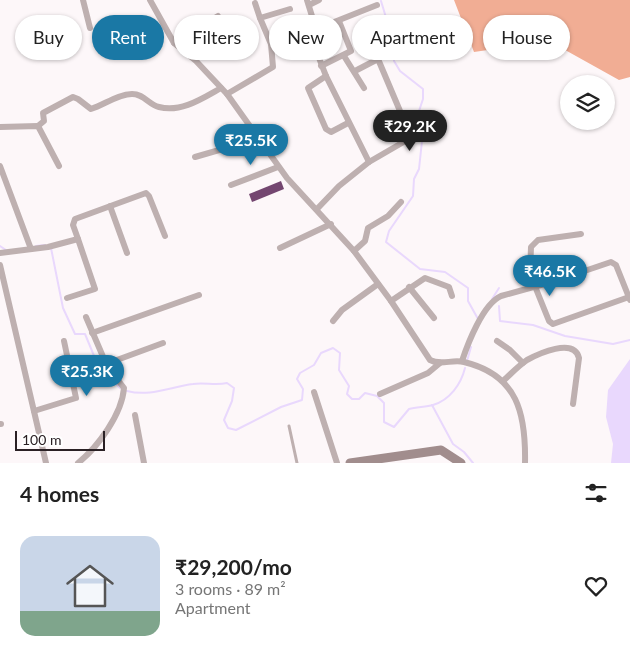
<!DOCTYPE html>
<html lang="en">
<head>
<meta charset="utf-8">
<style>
  :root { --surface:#fff; --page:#f2f2f2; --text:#222; --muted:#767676; --line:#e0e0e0; --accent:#1a78a5 }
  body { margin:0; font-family:Lato,sans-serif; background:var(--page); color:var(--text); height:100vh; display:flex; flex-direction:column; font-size:19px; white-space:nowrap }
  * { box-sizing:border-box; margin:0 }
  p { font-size:16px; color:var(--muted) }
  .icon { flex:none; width:28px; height:28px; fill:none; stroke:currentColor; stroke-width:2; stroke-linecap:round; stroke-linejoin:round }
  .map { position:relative; height:463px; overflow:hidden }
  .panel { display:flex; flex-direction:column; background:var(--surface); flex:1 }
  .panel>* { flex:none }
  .guide { position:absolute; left:15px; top:15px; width:600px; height:45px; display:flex; gap:10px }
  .fabs { position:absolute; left:560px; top:75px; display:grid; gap:10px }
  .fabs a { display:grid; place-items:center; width:55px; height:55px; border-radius:50%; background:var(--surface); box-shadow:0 1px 4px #0004; font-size:25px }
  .scale { position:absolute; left:15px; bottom:12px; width:90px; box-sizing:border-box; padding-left:5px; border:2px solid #2a2024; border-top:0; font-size:14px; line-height:18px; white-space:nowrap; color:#2a2024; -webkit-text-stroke:4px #fff; paint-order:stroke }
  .price { position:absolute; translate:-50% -42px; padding:0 11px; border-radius:18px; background:var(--accent); color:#fff; font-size:16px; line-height:32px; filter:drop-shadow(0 1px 2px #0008) }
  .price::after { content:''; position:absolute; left:50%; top:30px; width:15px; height:11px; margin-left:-8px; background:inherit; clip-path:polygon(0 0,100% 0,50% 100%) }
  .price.active { background:#222; color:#fff }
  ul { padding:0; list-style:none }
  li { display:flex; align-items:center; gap:15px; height:125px; padding:0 20px }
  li+li { border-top:1px solid var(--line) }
  li span { display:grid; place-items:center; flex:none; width:140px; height:100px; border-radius:15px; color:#555 }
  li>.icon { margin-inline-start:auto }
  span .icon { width:60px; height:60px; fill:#fffc; stroke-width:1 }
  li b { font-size:21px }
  h2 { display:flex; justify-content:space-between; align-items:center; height:60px; padding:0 20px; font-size:21px }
  .tag { padding:0 18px; border-radius:22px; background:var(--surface); box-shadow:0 1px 4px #0004; font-size:18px; line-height:45px }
  .tag.active { background:var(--accent); color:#fff }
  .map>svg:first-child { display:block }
  .forest { fill:#f1ad94 }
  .water { fill:#e9d8fd }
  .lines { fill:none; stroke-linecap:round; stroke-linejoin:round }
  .stream { stroke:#e9d8fd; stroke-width:2 }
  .building { fill:#744670 }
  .service { stroke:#beb0b0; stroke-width:3 }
  .minor { stroke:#beb0b0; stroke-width:6 }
  .secondary { stroke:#a18d8d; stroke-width:9 }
</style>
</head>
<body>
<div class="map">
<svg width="630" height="463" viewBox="0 0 630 463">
  <rect width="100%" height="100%" fill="#fdf7f9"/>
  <path class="forest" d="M454 0H630V77L619 80 549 41 474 52Z"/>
  <path class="water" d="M630 359V463H611L613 444 606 417 608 390Z"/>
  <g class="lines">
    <g class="stream">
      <path d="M381 1 394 44V61L400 71 423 89V99L418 114 422 141 419 169 414 179 413 196 389 231 386 242 420 269 445 272 468 288V301L478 319"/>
      <path d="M0 246 6 250"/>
      <path d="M36 246 45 245"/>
      <path d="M51 248 63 308 75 334H85L97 363 120 388"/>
      <path d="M492 299 499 288"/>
      <path d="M499 306 500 321 533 325 565 336 613 344 630 340"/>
      <path d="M467 361 471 347"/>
      <path d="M127 391C150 397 170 387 193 384 205 382 215 386 227 383L234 388 232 401 224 420 228 428 236 430 281 407 302 400 303 389 297 379 300 373 314 365 321 353 333 348 340 353 339 370 349 386 347 394 352 399H359L365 393 377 396 384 403V422L394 427 409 409C417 407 426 407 433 405 450 400 461 384 465 368"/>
      <path d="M432 405 453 444 464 452 473 463"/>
    </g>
  </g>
  <path class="building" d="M281 181 284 189 252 202 249 194Z"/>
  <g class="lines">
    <path class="service" d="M289 426 297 463"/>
    <g class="minor">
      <path d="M83 0 90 28"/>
      <path d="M150 0 174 43 196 61 227 94 287 178 354 251 391 301 430 360C441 366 452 359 464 362 518 375 526 414 525 463"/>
      <path d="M307 0 316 29"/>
      <path d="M255 3 260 18"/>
      <path d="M309 5 319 0"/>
      <path d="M309 32 377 5"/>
      <path d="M174 43 218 16"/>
      <path d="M271 44 260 18 290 9"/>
      <path d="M344 56 364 88"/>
      <path d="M321 66 351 51 339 21"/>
      <path d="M326 76 308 88 326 129 331 132 348 123"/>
      <path d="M227 94 273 67 271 44 309 32 326 76 369 162"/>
      <path d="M38 126 44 121 43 113 73 97 78 99 91 109C104 105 118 94 132 94 144 94 148 104 159 107 181 113 203 98 221 88"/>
      <path d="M0 127 38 126 59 166"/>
      <path d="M195 157 257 139"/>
      <path d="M0 166 31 249"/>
      <path d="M231 185 278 167"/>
      <path d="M110 206 127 253"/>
      <path d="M317 209 339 186 369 162 407 140 400 111 378 59 355 71"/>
      <path d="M581 234 538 240 531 247 530 274 549 321 553 324 629 297"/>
      <path d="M280 248 331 224"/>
      <path d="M354 251 365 241 368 228 388 216 401 202"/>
      <path d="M0 253 48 247 78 239 73 225 75 219 146 193 149 196 165 236"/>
      <path d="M0 265 46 463"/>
      <path d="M409 287 434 318"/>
      <path d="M67 298 95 289 78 239"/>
      <path d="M391 301 425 278 449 287 452 296"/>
      <path d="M333 321 342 310 378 284"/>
      <path d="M92 333 199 295"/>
      <path d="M497 341 510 350 523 363"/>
      <path d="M462 361C468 343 483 304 501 296L555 281 611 262 616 265 630 300"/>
      <path d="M106 364 163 343"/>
      <path d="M503 381C511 374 518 366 527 360 538 354 574 337 579 358L573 404"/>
      <path d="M314 392 337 463"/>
      <path d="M380 394 428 373 440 363"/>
      <path d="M34 411 76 398 64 341"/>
      <path d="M135 415 144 463"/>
      <path d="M0 424H1"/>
      <path d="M78 463C98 447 122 414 124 388L107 366 86 317"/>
    </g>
    <path class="secondary" d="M350 463 441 450 461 463"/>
  </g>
</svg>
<div class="fabs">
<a><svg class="icon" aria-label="layers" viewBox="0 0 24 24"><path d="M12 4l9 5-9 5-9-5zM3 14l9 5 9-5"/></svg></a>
</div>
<div class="scale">100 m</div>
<b class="price active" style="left:410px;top:152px">₹29.2K</b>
<b class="price" style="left:251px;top:166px">₹25.5K</b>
<b class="price" style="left:550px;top:297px">₹46.5K</b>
<b class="price" style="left:87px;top:397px">₹25.3K</b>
<div class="guide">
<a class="tag">Buy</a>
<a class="tag active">Rent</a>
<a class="tag">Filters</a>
<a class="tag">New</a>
<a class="tag">Apartment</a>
<a class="tag">House</a>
</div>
</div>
<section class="panel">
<h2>4 homes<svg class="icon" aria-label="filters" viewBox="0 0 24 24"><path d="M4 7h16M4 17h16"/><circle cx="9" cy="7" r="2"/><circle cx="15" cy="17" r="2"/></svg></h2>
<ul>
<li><span style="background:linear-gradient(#c9d6e8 75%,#7fa58c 0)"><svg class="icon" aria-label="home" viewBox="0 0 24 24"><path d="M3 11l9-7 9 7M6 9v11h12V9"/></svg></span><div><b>₹29,200/mo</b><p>3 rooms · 89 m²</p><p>Apartment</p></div><svg class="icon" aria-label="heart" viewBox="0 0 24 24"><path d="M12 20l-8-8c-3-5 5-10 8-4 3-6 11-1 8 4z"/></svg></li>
</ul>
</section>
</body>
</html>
